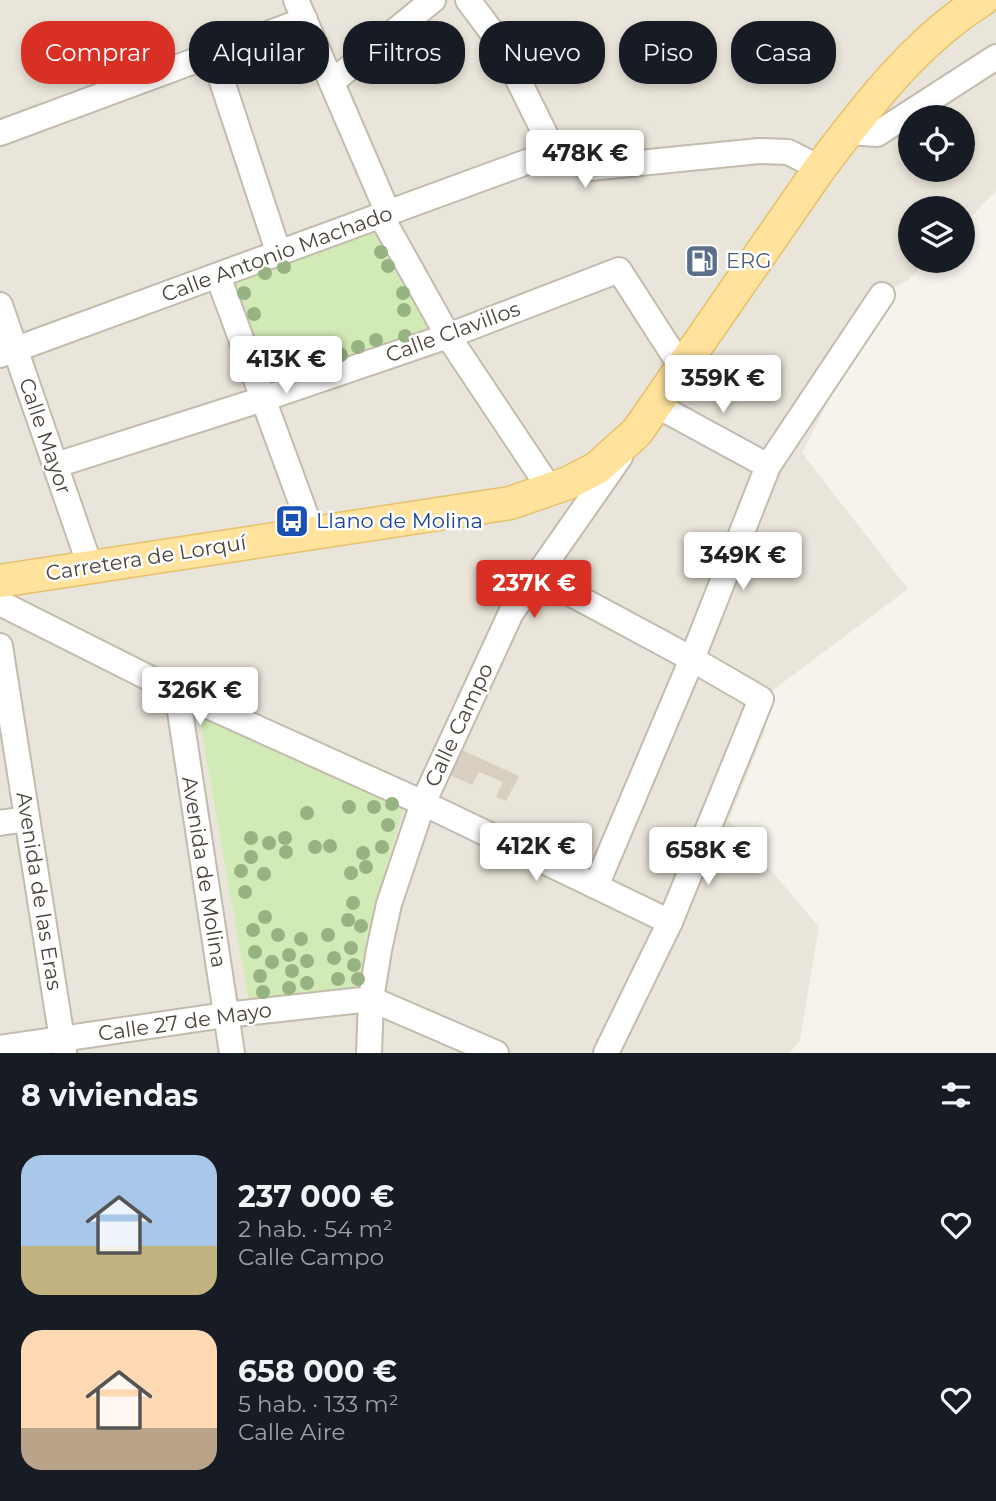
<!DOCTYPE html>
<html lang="es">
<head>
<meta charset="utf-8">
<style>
  :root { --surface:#171b24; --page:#20242c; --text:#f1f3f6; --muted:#9ea1a6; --accent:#d93025 }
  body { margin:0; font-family:Montserrat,sans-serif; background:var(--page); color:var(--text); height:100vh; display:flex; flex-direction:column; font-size:26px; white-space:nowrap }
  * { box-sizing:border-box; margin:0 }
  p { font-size:23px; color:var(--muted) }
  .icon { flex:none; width:38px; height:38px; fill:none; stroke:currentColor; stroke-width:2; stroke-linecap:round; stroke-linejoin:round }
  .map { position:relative; height:1053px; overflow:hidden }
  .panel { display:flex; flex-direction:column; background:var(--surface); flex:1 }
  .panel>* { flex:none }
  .top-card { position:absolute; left:21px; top:21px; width:956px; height:63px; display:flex; gap:14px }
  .fabs { position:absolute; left:898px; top:105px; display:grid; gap:14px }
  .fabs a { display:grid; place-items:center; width:77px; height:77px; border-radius:50%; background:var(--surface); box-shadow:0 4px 10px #0003; font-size:35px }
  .price { position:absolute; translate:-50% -60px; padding:0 16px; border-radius:7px; background:#fff; color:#222; font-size:23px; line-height:46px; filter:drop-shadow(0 2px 4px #0008) }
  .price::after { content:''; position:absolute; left:50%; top:42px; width:21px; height:16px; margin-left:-10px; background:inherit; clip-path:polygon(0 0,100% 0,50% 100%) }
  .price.selected { background:var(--accent); color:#fff }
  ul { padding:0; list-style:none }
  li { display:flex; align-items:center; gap:21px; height:175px; padding:0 21px }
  li span { display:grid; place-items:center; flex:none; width:196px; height:140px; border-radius:21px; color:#555 }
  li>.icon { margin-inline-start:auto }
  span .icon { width:84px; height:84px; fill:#fffc; stroke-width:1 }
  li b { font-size:30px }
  h2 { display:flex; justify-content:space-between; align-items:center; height:84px; padding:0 21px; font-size:30px }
  .chip { padding:0 24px; border-radius:28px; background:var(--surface); box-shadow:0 4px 10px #0003; font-size:24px; line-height:63px }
  .chip.selected { background:var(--accent); color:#fff }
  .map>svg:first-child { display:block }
  .residential { fill:#eae5da; fill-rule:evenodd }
  .green { fill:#d2eab5 }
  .building { fill:#d8cfc1 }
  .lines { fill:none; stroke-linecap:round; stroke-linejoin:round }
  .minor-casing { stroke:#c2bbae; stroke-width:28 }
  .major-casing { stroke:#e6c16a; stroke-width:35 }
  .minor { stroke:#fff; stroke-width:24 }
  .major { stroke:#ffe39c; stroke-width:32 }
  .tree { fill:#97b381 }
  .labels { text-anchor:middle; stroke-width:5; stroke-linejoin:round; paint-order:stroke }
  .street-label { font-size:21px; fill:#4b4439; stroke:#fff }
  .service-label { font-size:21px; fill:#4e5e75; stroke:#fff; text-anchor:start }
  .transit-label { font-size:21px; fill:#164399; stroke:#fff; text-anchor:start }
</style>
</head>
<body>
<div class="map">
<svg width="996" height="1053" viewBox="0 0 996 1053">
  <rect width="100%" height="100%" fill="#f6f3ec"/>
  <path class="residential" d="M0 0H996V191L963 225 962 208H910V261H927L908 280 882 295 802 453 908 589 761 699 766 728 729 820 819 927 800 1040 790 1053H0ZM910 117H962V170H910Z"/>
  <g class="green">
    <path d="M378 224 433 333 274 387 232 284Z"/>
    <path d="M199 716 404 805 367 936 363 987 249 1002Z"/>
  </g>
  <path class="building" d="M462 750 519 776 506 801 496 797 503 782 479 772 472 785 450 775Z"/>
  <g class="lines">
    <g class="minor-casing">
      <g id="minor">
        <path d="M296 0 388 213"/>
        <path d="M468 0 500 43 554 152 590 168 759 151 788 152 820 168"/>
        <path d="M213 54 279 254"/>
        <path d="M332 82 433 0"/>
        <path d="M847 132 877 134 996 57"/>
        <path d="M0 133 305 20"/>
        <path d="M381 216 448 336 550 489"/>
        <path d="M218 276 312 532"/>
        <path d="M0 305 90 566"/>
        <path d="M0 355 554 152"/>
        <path d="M656 405 768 466"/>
        <path d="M56 465 263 399 448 336 619 270 682 368"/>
        <path d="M536 575 692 659 761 699 670 922 606 1053"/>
        <path d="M0 603 177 692 423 803 670 922"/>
        <path d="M0 646 64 1052"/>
        <path d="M177 692 232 1053"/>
        <path d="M0 823 27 819"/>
        <path d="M596 886 692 659 768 466 882 295"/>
        <path d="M0 1048 225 1015 371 999 496 1053"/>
        <path d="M369 1053 371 999 379 950 389 904 423 803 511 613 620 457"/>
      </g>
    </g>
    <g class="major-casing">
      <path id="major" d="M0 581 510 503 568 483 597 468 637 432 820 168C866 107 916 41 982 0"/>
    </g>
    <use href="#minor" class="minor"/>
    <use href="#major" class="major"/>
  </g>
  <g class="tree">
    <circle cx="381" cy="252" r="7"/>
    <circle cx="388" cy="266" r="7"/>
    <circle cx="284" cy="267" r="7"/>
    <circle cx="265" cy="273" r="7"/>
    <circle cx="244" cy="293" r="7"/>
    <circle cx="403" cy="293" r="7"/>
    <circle cx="404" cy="310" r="7"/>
    <circle cx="254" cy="314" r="7"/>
    <circle cx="405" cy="336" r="7"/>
    <circle cx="376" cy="340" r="7"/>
    <circle cx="358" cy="347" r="7"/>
    <circle cx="341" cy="355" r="7"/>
    <circle cx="324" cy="360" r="7"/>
    <circle cx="305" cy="366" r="7"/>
    <circle cx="282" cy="375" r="7"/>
    <circle cx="392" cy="804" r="7"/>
    <circle cx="349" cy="807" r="7"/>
    <circle cx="374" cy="807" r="7"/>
    <circle cx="307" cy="813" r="7"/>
    <circle cx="388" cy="825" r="7"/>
    <circle cx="251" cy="838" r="7"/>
    <circle cx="285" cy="838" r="7"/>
    <circle cx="269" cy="843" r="7"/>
    <circle cx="330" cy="846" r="7"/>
    <circle cx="315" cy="847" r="7"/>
    <circle cx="382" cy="847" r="7"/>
    <circle cx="286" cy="852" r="7"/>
    <circle cx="363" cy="853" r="7"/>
    <circle cx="251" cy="857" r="7"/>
    <circle cx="366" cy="867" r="7"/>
    <circle cx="241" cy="871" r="7"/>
    <circle cx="351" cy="873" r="7"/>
    <circle cx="264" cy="874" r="7"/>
    <circle cx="245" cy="892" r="7"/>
    <circle cx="353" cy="903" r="7"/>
    <circle cx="265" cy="917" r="7"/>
    <circle cx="348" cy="920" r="7"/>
    <circle cx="361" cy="926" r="7"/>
    <circle cx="253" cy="930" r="7"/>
    <circle cx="278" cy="935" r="7"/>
    <circle cx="328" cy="935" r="7"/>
    <circle cx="301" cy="939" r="7"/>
    <circle cx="351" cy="948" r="7"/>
    <circle cx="255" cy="952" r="7"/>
    <circle cx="289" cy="955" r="7"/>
    <circle cx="334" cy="958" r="7"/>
    <circle cx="307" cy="961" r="7"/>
    <circle cx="272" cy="962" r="7"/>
    <circle cx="354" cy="965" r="7"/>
    <circle cx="292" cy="971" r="7"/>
    <circle cx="260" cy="976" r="7"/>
    <circle cx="338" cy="979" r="7"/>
    <circle cx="358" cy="979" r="7"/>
    <circle cx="307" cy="983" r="7"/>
    <circle cx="289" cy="988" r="7"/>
    <circle cx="263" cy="992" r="7"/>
  </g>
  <defs>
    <g id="fuel-square" transform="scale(1.75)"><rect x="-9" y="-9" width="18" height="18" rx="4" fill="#5c6f8a" stroke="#fff"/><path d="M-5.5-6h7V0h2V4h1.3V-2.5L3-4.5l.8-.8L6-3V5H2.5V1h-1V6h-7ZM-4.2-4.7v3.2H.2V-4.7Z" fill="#fff"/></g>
    <g id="bus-square" transform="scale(1.75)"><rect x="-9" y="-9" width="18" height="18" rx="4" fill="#1a4fb4" stroke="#fff"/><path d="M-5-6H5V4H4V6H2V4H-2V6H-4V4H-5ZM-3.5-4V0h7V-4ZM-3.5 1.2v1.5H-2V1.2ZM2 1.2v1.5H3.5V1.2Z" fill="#fff"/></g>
  </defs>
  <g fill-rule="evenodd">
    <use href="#fuel-square" x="702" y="261"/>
    <use href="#bus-square" x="292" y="521"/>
  </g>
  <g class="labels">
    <g class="street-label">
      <text transform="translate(277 254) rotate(-20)" y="7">Calle Antonio Machado</text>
      <text transform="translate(453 332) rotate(-20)" y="7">Calle Clavillos</text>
      <text transform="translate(45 436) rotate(71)" y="7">Calle Mayor</text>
      <text transform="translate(146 558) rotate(-9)" y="7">Carretera de Lorquí</text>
      <text transform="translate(459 725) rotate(-65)" y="7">Calle Campo</text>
      <text transform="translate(204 872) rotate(81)" y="7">Avenida de Molina</text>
      <text transform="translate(39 891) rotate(81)" y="7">Avenida de las Eras</text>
      <text transform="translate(185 1022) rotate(-8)" y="7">Calle 27 de Mayo</text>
    </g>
    <g class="service-label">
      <text x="726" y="268">ERG</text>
    </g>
    <g class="transit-label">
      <text x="316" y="528">Llano de Molina</text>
    </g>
  </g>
</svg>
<div class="fabs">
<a><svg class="icon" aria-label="locate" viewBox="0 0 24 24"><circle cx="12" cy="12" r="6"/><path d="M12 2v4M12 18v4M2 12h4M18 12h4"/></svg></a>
<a><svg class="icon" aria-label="layers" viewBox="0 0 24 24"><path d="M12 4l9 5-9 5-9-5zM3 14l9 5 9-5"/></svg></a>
</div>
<b class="price" style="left:585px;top:190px">478K €</b>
<b class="price" style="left:286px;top:396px">413K €</b>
<b class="price" style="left:723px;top:415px">359K €</b>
<b class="price" style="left:743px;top:592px">349K €</b>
<b class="price selected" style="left:534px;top:620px">237K €</b>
<b class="price" style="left:200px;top:727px">326K €</b>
<b class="price" style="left:536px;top:883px">412K €</b>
<b class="price" style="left:708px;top:887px">658K €</b>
<div class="top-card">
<a class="chip selected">Comprar</a>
<a class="chip">Alquilar</a>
<a class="chip">Filtros</a>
<a class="chip">Nuevo</a>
<a class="chip">Piso</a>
<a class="chip">Casa</a>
</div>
</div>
<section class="panel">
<h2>8 viviendas<svg class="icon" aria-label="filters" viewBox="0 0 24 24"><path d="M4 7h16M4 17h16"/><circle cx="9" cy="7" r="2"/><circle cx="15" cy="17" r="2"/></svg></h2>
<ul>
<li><span style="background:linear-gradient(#a9c7e8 65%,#c2b280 0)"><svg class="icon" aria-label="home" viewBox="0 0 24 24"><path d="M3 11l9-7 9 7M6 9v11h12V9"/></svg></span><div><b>237 000 €</b><p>2 hab. · 54 m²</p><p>Calle Campo</p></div><svg class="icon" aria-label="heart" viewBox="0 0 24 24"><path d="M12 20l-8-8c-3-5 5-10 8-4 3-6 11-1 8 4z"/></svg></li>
<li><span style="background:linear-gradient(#ffd9b3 70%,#b9a48a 0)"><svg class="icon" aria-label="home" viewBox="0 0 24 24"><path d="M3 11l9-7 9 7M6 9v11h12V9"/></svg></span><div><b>658 000 €</b><p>5 hab. · 133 m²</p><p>Calle Aire</p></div><svg class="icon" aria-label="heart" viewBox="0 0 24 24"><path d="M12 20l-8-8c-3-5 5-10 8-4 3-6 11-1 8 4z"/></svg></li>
</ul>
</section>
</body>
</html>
